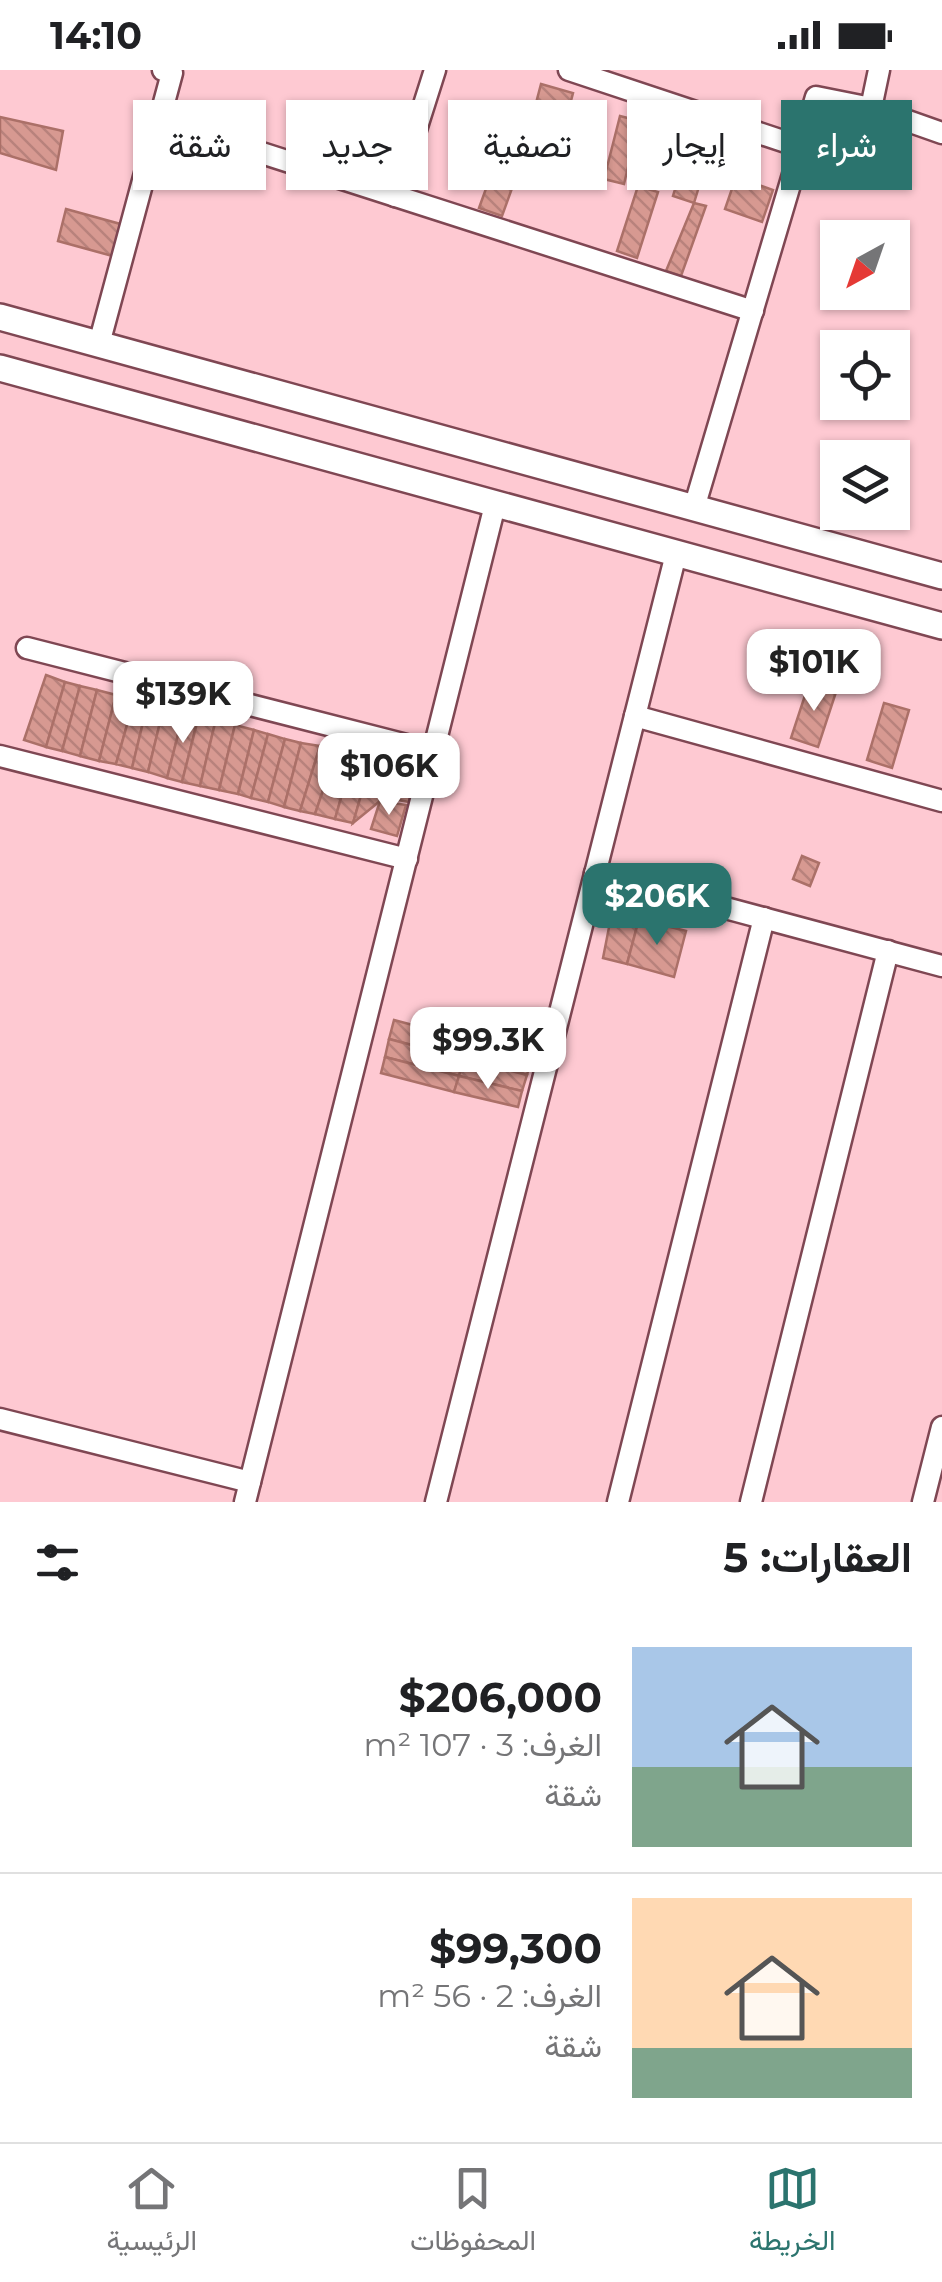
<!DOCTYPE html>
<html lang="ar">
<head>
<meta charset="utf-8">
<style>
  :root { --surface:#fff; --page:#f2f2f2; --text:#202124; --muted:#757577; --line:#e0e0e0; --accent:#2b746e }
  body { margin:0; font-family:Montserrat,Vazirmatn,sans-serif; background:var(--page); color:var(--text); direction:rtl; height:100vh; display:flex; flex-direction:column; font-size:38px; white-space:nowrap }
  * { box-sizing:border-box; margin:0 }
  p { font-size:32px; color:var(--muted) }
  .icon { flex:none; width:55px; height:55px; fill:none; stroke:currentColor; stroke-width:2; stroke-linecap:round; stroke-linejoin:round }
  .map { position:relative; height:1432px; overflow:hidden; direction:ltr }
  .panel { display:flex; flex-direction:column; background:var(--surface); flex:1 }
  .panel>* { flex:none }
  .guide { position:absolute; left:30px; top:30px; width:882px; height:90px; direction:rtl; display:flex; gap:20px }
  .needle { width:65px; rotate:220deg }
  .controls { position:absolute; left:820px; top:150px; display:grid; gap:20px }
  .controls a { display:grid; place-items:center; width:90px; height:90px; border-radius:0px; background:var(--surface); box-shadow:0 2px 8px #0004; font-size:50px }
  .price { position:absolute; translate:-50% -85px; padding:0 22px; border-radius:20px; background:#fff; color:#222; font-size:32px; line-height:65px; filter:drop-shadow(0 2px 5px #0008) }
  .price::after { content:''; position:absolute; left:50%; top:60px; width:30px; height:22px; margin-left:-15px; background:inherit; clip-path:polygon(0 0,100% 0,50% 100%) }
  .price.selected { background:var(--accent); color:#fff }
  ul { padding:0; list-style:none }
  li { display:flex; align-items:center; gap:30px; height:250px; padding:0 30px }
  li+li { border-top:2px solid var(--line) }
  li span { display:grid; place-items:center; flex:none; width:280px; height:200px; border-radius:0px; color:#555 }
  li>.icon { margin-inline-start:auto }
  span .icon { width:120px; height:120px; fill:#fffc; stroke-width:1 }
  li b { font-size:42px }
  h2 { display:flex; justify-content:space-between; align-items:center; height:120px; padding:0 30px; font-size:42px }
  .tag { padding:0 35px; border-radius:0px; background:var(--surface); box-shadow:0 2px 8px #0004; font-size:35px; line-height:90px }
  .tag.selected { background:var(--accent); color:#fff }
  .status { display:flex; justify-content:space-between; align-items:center; height:70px; padding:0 50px; background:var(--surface); direction:ltr }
  .status svg { height:28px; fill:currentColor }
  .dock { display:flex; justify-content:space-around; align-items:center; height:140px; border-top:2px solid var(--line); background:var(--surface); font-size:28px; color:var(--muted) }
  .dock a { display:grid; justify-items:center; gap:5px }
  .dock .selected { color:var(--accent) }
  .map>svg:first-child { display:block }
  .building { fill:url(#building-back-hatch); stroke:#ab7068; stroke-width:2.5 }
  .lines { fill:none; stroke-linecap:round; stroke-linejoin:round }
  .minor-casing { stroke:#7f4753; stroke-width:25 }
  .tertiary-casing { stroke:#7f4753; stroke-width:30 }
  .minor { stroke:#fff; stroke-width:20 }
  .tertiary { stroke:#fff; stroke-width:25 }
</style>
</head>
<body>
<div class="status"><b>14:10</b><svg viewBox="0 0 49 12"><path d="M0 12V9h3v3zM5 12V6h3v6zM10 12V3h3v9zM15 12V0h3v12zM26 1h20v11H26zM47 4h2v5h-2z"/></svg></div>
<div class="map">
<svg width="942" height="1432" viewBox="0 0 942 1432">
  <defs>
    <pattern id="building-back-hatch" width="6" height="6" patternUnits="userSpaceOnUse" patternTransform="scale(2.5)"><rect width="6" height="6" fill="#d79991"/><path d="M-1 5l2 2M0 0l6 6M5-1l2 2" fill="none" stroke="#b8827c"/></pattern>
  </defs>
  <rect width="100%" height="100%" fill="#fec9d2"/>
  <g class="building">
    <path d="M541 14 573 23 556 88 524 79Z"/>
    <path d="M620 46 639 51 624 114 604 109Z"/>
    <path d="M0 47 63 61 56 100 0 83Z"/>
    <path d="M690 70 711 77 694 133 673 126Z"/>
    <path d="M501 77 524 85 502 146 479 138Z"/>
    <path d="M736 107 773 120 762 152 725 139Z"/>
    <path d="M638 116 658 122 637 188 617 181Z"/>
    <path d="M694 133 706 136 681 206 666 201Z"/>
    <path d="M66 139 124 155 116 187 58 171Z"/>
    <path d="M46 605 65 612 46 677 24 670Z"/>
    <path d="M810 610 837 619 818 677 791 668Z"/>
    <path d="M65 612 80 616 62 681 46 677Z"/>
    <path d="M80 616 97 620 80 686 62 681Z"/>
    <path d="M97 620 116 625 99 691 80 686Z"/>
    <path d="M116 625 134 630 116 694 99 691Z"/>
    <path d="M134 630 148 632 132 698 116 694Z"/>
    <path d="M148 632 164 636 148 702 132 698Z"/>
    <path d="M884 633 909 640 892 698 867 690Z"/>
    <path d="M164 636 184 641 167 708 148 702Z"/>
    <path d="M184 641 199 645 182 712 167 708Z"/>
    <path d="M199 645 216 649 200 716 182 712Z"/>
    <path d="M216 649 235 655 219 720 200 716Z"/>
    <path d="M235 655 254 660 238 724 219 720Z"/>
    <path d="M254 660 268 664 251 728 238 724Z"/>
    <path d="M268 664 285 669 268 732 251 728Z"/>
    <path d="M285 669 301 673 284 737 268 732Z"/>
    <path d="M301 673 320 676 300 741 284 737Z"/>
    <path d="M320 676 336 682 315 744 300 741Z"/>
    <path d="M336 682 353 686 335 749 315 744Z"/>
    <path d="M353 686 371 691 353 753 335 749Z"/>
    <path d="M371 691 389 695 380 731 353 753Z"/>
    <path d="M389 695 414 700 409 732 382 727Z"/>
    <path d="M380 731 406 735 397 766 371 759Z"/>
    <path d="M802 786 819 793 810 816 793 809Z"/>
    <path d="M612 842 639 849 627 894 603 888Z"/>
    <path d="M639 849 686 861 674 907 627 894Z"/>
    <path d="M394 950 469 970 464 989 389 969Z"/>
    <path d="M389 969 464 989 459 1006 385 987Z"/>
    <path d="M469 970 532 987 527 1005 464 989Z"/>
    <path d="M385 987 459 1006 454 1022 381 1003Z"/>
    <path d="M464 989 527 1005 522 1021 459 1006Z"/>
    <path d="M459 1006 522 1021 518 1037 454 1022Z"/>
  </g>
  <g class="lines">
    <g class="minor-casing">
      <g id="minor">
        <path d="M569 0 801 77"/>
        <path d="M871 38 879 0"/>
        <path d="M159 50 753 241"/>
        <path d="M395 126 435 0"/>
        <path d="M99 274 172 3 163 0"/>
        <path d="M694 438 816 27 871 38 942 63"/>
        <path d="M27 578 434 682"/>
        <path d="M635 646 942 731"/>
        <path d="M0 686 407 789"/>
        <path d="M595 803 942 896"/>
        <path d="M0 1349 250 1412"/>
        <path d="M245 1432 495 435"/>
        <path d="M436 1432 676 484"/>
        <path d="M618 1432 764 848"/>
        <path d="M751 1432 888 881"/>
        <path d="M923 1432 942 1357"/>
      </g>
    </g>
    <g class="tertiary-casing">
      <g id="tertiary">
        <path d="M0 247 942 506"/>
        <path d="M0 298 942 556"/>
      </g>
    </g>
    <use href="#minor" class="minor"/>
    <use href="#tertiary" class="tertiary"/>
  </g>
</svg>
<div class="controls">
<a><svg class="needle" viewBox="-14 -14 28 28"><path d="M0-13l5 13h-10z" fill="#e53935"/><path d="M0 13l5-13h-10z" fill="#757577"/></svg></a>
<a><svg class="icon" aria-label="locate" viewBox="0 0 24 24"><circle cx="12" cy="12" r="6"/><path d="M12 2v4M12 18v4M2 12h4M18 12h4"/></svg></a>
<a><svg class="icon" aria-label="layers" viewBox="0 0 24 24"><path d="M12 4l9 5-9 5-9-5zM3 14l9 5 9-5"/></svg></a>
</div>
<b class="price" style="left:814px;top:644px">$101K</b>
<b class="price" style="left:183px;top:676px">$139K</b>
<b class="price" style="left:389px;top:748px">$106K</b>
<b class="price selected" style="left:657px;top:878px">$206K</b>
<b class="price" style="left:488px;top:1022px">$99.3K</b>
<div class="guide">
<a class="tag selected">شراء</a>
<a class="tag">إيجار</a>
<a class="tag">تصفية</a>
<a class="tag">جديد</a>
<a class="tag">شقة</a>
</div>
</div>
<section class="panel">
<h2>العقارات: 5<svg class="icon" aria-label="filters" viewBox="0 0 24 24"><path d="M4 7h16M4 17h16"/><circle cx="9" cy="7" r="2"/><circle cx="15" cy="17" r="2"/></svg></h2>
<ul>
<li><span style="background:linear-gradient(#a9c7e8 60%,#7fa58c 0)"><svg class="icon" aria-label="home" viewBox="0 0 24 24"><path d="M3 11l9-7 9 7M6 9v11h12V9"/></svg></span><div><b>$206,000</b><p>الغرف: 3 · 107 m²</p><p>شقة</p></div></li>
<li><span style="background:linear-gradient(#ffd9b3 75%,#7fa58c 0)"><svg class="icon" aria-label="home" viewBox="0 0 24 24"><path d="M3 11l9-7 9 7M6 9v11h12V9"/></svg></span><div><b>$99,300</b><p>الغرف: 2 · 56 m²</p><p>شقة</p></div></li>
</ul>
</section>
<nav class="dock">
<a class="selected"><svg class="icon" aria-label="map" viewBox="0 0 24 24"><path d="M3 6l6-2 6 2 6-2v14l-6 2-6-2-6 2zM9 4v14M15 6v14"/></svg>الخريطة</a>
<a><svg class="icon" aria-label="saved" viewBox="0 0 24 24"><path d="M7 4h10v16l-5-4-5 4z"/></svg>المحفوظات</a>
<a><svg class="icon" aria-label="home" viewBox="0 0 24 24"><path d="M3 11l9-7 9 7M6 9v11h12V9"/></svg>الرئيسية</a>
</nav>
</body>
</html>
